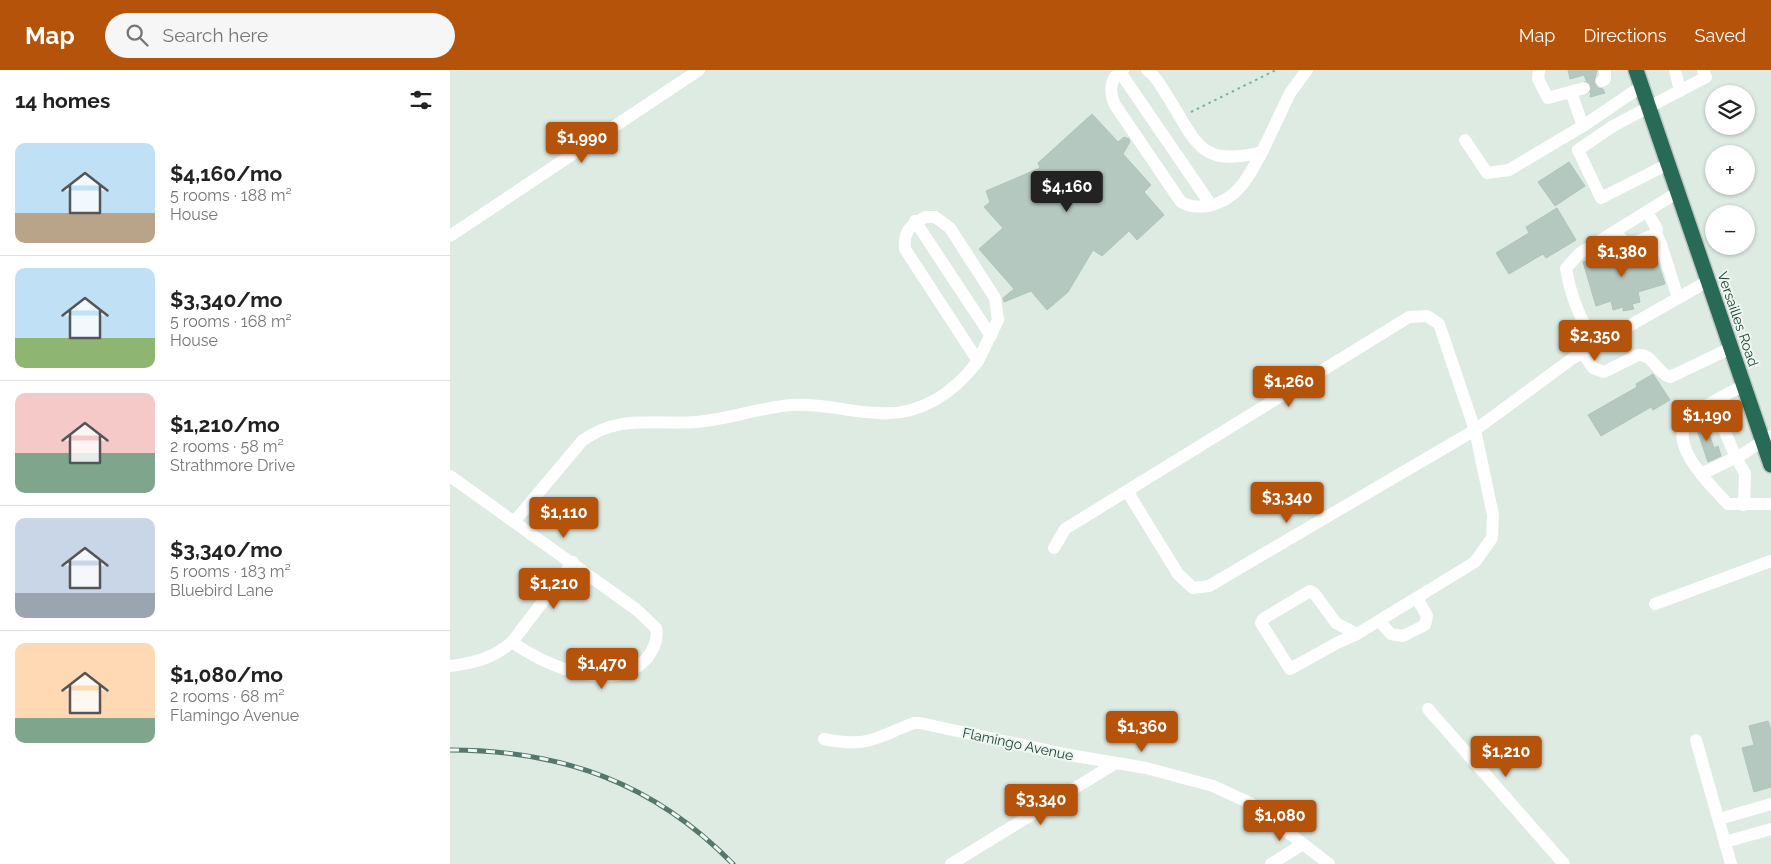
<!DOCTYPE html>
<html lang="en">
<head>
<meta charset="utf-8">
<style>
  :root { --surface:#fff; --page:#f6f6f6; --text:#222; --muted:#767676; --line:#e0e0e0; --accent:#b45309 }
  body { margin:0; font-family:Raleway,sans-serif; background:var(--page); color:var(--text); height:100vh; display:flex; flex-direction:column; font-size:19px; white-space:nowrap }
  * { box-sizing:border-box; margin:0 }
  p { font-size:16px; color:var(--muted) }
  .icon { flex:none; width:28px; height:28px; fill:none; stroke:currentColor; stroke-width:2; stroke-linecap:round; stroke-linejoin:round }
  .map { position:relative; flex:1; overflow:hidden }
  .sheet { display:flex; flex-direction:column; background:var(--surface); width:450px }
  .sheet>* { flex:none }
  .buttons { position:absolute; left:1255px; top:15px; display:grid; gap:10px }
  .buttons a { display:grid; place-items:center; width:50px; height:50px; border-radius:50%; background:var(--surface); box-shadow:0 1px 4px #0004; font-size:25px }
  .price { position:absolute; translate:-50% -42px; padding:0 11px; border-radius:5px; background:var(--accent); color:#fff; font-size:16px; line-height:32px; filter:drop-shadow(0 1px 2px #0008) }
  .price::after { content:''; position:absolute; left:50%; top:30px; width:15px; height:11px; margin-left:-8px; background:inherit; clip-path:polygon(0 0,100% 0,50% 100%) }
  .price.selected { background:#222; color:#fff }
  ul { padding:0; list-style:none }
  li { display:flex; align-items:center; gap:15px; height:125px; padding:0 15px }
  li+li { border-top:1px solid var(--line) }
  li span { display:grid; place-items:center; flex:none; width:140px; height:100px; border-radius:10px; color:#555 }
  li>.icon { margin-inline-start:auto }
  span .icon { width:60px; height:60px; fill:#fffc; stroke-width:1 }
  li b { font-size:21px }
  h2 { display:flex; justify-content:space-between; align-items:center; height:60px; padding:0 15px; font-size:21px }
  header { display:flex; align-items:center; gap:30px; box-sizing:border-box; height:70px; padding:0 25px; background:var(--accent); color:#fff }
  header strong { font-size:24px }
  nav { display:flex; gap:28px; margin-inline-start:auto; font-size:18px }
  .search { width:350px; height:45px; background:var(--page); display:flex; align-items:center; gap:12px; box-sizing:border-box; padding:0 18px; border-radius:28px; color:var(--muted); font-size:19px }
  main { display:flex; flex:1; min-height:0 }
  .map>svg:first-child { display:block }
  .building { fill:#b5c8bf; stroke:#afc5ba }
  .lines { fill:none; stroke-linecap:round; stroke-linejoin:round }
  .minor-tunnel { stroke:#b7c8bf; stroke-width:12; stroke-dasharray:12 6; stroke-linecap:butt }
  .highway-casing { stroke:#c0c8c5; stroke-width:18 }
  .path { stroke:#7ab19b; stroke-width:2; stroke-dasharray:2.5 4; stroke-linecap:butt }
  .minor { stroke:#fff; stroke-width:12 }
  .highway { stroke:#276a56; stroke-width:15 }
  .rail-casing { stroke:#57776c; stroke-width:5 }
  .rail { stroke:#edf7f1; stroke-width:3; stroke-dasharray:9; stroke-linecap:butt }
  .labels { text-anchor:middle; stroke-width:4; stroke-linejoin:round; paint-order:stroke }
  .street-label { font-size:14px; fill:#1d3b30; stroke:#edf7f1 }
</style>
</head>
<body>
<header>
<strong>Map</strong>
<div class="search"><svg class="icon" aria-label="search" viewBox="0 0 24 24"><circle cx="10" cy="10" r="6"/><path d="M15 15l6 6"/></svg>Search here</div>
<nav><a>Map</a><a>Directions</a><a>Saved</a></nav>
</header>
<main>
<section class="sheet">
<h2>14 homes<svg class="icon" aria-label="filters" viewBox="0 0 24 24"><path d="M4 7h16M4 17h16"/><circle cx="9" cy="7" r="2"/><circle cx="15" cy="17" r="2"/></svg></h2>
<ul>
<li><span style="background:linear-gradient(#bfe0f5 70%,#b9a48a 0)"><svg class="icon" aria-label="home" viewBox="0 0 24 24"><path d="M3 11l9-7 9 7M6 9v11h12V9"/></svg></span><div><b>$4,160/mo</b><p>5 rooms · 188 m²</p><p>House</p></div></li>
<li><span style="background:linear-gradient(#bfe0f5 70%,#8fb573 0)"><svg class="icon" aria-label="home" viewBox="0 0 24 24"><path d="M3 11l9-7 9 7M6 9v11h12V9"/></svg></span><div><b>$3,340/mo</b><p>5 rooms · 168 m²</p><p>House</p></div></li>
<li><span style="background:linear-gradient(#f6c9c9 60%,#7fa58c 0)"><svg class="icon" aria-label="home" viewBox="0 0 24 24"><path d="M3 11l9-7 9 7M6 9v11h12V9"/></svg></span><div><b>$1,210/mo</b><p>2 rooms · 58 m²</p><p>Strathmore Drive</p></div></li>
<li><span style="background:linear-gradient(#c9d6e8 75%,#9aa5b1 0)"><svg class="icon" aria-label="home" viewBox="0 0 24 24"><path d="M3 11l9-7 9 7M6 9v11h12V9"/></svg></span><div><b>$3,340/mo</b><p>5 rooms · 183 m²</p><p>Bluebird Lane</p></div></li>
<li><span style="background:linear-gradient(#ffd9b3 75%,#7fa58c 0)"><svg class="icon" aria-label="home" viewBox="0 0 24 24"><path d="M3 11l9-7 9 7M6 9v11h12V9"/></svg></span><div><b>$1,080/mo</b><p>2 rooms · 68 m²</p><p>Flamingo Avenue</p></div></li>
</ul>
</section>
<div class="map">
<svg width="1321" height="794" viewBox="0 0 1321 794">
  <rect width="100%" height="100%" fill="#ddebe3"/>
  <g class="building">
    <path d="M1118 0H1147L1144 12 1148 18 1153 19 1155 23 1140 27 1142 15 1136 10 1134 5 1120 9Z"/>
    <path d="M642 44 668 72 674 67 679 69 680 72 673 84 701 115 694 122 714 145 687 170 679 161 652 186 643 180 618 222 597 240 581 221 554 232 553 228 564 219 529 179 553 158 534 137 540 132 536 121 590 98 588 93Z"/>
    <path d="M1119 92 1135 116 1105 136 1088 112Z"/>
    <path d="M1107 138 1126 170 1096 188 1093 184 1059 204 1046 183 1079 163 1076 157Z"/>
    <path d="M1169 180 1174 192 1205 183 1215 214 1188 222 1190 232 1182 234 1184 239 1173 241V237L1163 240 1161 231 1146 236 1133 192 1140 189 1142 185 1149 183V186Z"/>
    <path d="M1203 304 1220 330 1203 340 1201 337 1151 366 1138 345 1187 317 1186 314Z"/>
    <path d="M1254 349 1264 378 1268 376 1271 386 1258 392 1245 354Z"/>
    <path d="M1318 651 1321 660V717L1304 722 1292 678 1304 675 1299 656Z"/>
  </g>
  <g class="lines">
    <path class="minor-tunnel" d="M1134 18 1152 11"/>
    <g class="highway-casing">
      <path id="highway" d="M1186 0 1321 395"/>
    </g>
    <path class="path" d="M741 42 826 0"/>
    <g class="minor">
      <path d="M673 0C659 8 659 22 665 35L731 132C740 137 747 137 758 136 788 130 799 106 812 82 748 98 747 72 716 24 711 16 705 5 697 0"/>
      <path d="M1089 0 1088 9 1098 28 1134 18"/>
      <path d="M1225 0 1230 21"/>
      <path d="M670 2 761 135"/>
      <path d="M1152 11 1155 9V0"/>
      <path d="M1121 22 1133 56 1192 16"/>
      <path d="M1015 70 1037 103 1059 100 1133 56"/>
      <path d="M812 82 840 23 857 0"/>
      <path d="M1218 94 1151 128 1128 80 1163 56 1256 7 1253 0"/>
      <path d="M476 147H485L500 158 545 228 548 250 528 291 455 179C453 162 461 153 476 147Z"/>
      <path d="M465 151 541 266"/>
      <path d="M1166 163 1177 175 1206 164 1207 159 1197 142"/>
      <path d="M1206 164 1211 174 1228 228"/>
      <path d="M0 166 249 0"/>
      <path d="M1147 275C1131 253 1120 224 1116 198L1130 183 1228 122"/>
      <path d="M1133 283 1143 298 1154 302 1188 285C1204 284 1206 303 1220 307L1281 278"/>
      <path d="M1294 315C1278 324 1258 333 1243 344 1211 369 1260 415 1278 434H1321"/>
      <path d="M1263 333 1286 388 1295 403 1294 435"/>
      <path d="M1251 404 1291 385 1321 366"/>
      <path d="M0 406 187 540 206 558C209 569 203 581 196 589 163 626 94 595 62 572"/>
      <path d="M677 421 728 504 743 518 759 516 1025 360 1123 288 1258 211"/>
      <path d="M64 452 132 371C168 344 204 355 245 352 278 350 310 337 342 335 371 333 399 342 429 343 470 346 504 323 528 291"/>
      <path d="M604 478 615 459 959 247 977 246 989 254 1025 360 1043 445 1042 468 1025 492 907 564 887 573 840 599 811 553 813 549 860 521 864 523 886 553 907 564"/>
      <path d="M1205 534 1321 491"/>
      <path d="M929 551 941 564 953 566 975 555 977 546 967 528"/>
      <path d="M0 596C25 593 43 588 62 572L123 492"/>
      <path d="M978 639 1114 794"/>
      <path d="M374 669C419 678 424 668 464 653H470L619 685 696 698 763 716 800 733 879 794"/>
      <path d="M1246 670 1281 794"/>
      <path d="M1269 749 1321 734"/>
      <path d="M1275 772 1321 759"/>
      <path d="M501 794 666 693"/>
      <path d="M821 794 853 774"/>
    </g>
    <use href="#highway" class="highway"/>
    <g class="rail-casing">
      <path id="rail" d="M0 680C112 680 204 713 283 794"/>
    </g>
    <use href="#rail" class="rail"/>
  </g>
  <g class="labels">
    <g class="street-label">
      <text transform="translate(1288 249) rotate(71)" y="5">Versailles Road</text>
      <text transform="translate(568 674) rotate(12)" y="5">Flamingo Avenue</text>
    </g>
  </g>
</svg>
<div class="buttons">
<a><svg class="icon" aria-label="layers" viewBox="0 0 24 24"><path d="M12 4l9 5-9 5-9-5zM3 14l9 5 9-5"/></svg></a>
<a>+</a>
<a>−</a>
</div>
<b class="price" style="left:132px;top:94px">$1,990</b>
<b class="price selected" style="left:617px;top:143px">$4,160</b>
<b class="price" style="left:1172px;top:208px">$1,380</b>
<b class="price" style="left:1145px;top:292px">$2,350</b>
<b class="price" style="left:839px;top:338px">$1,260</b>
<b class="price" style="left:1257px;top:372px">$1,190</b>
<b class="price" style="left:837px;top:454px">$3,340</b>
<b class="price" style="left:114px;top:469px">$1,110</b>
<b class="price" style="left:104px;top:540px">$1,210</b>
<b class="price" style="left:152px;top:620px">$1,470</b>
<b class="price" style="left:692px;top:683px">$1,360</b>
<b class="price" style="left:1056px;top:708px">$1,210</b>
<b class="price" style="left:591px;top:756px">$3,340</b>
<b class="price" style="left:830px;top:772px">$1,080</b>
</div>
</main>
</body>
</html>
